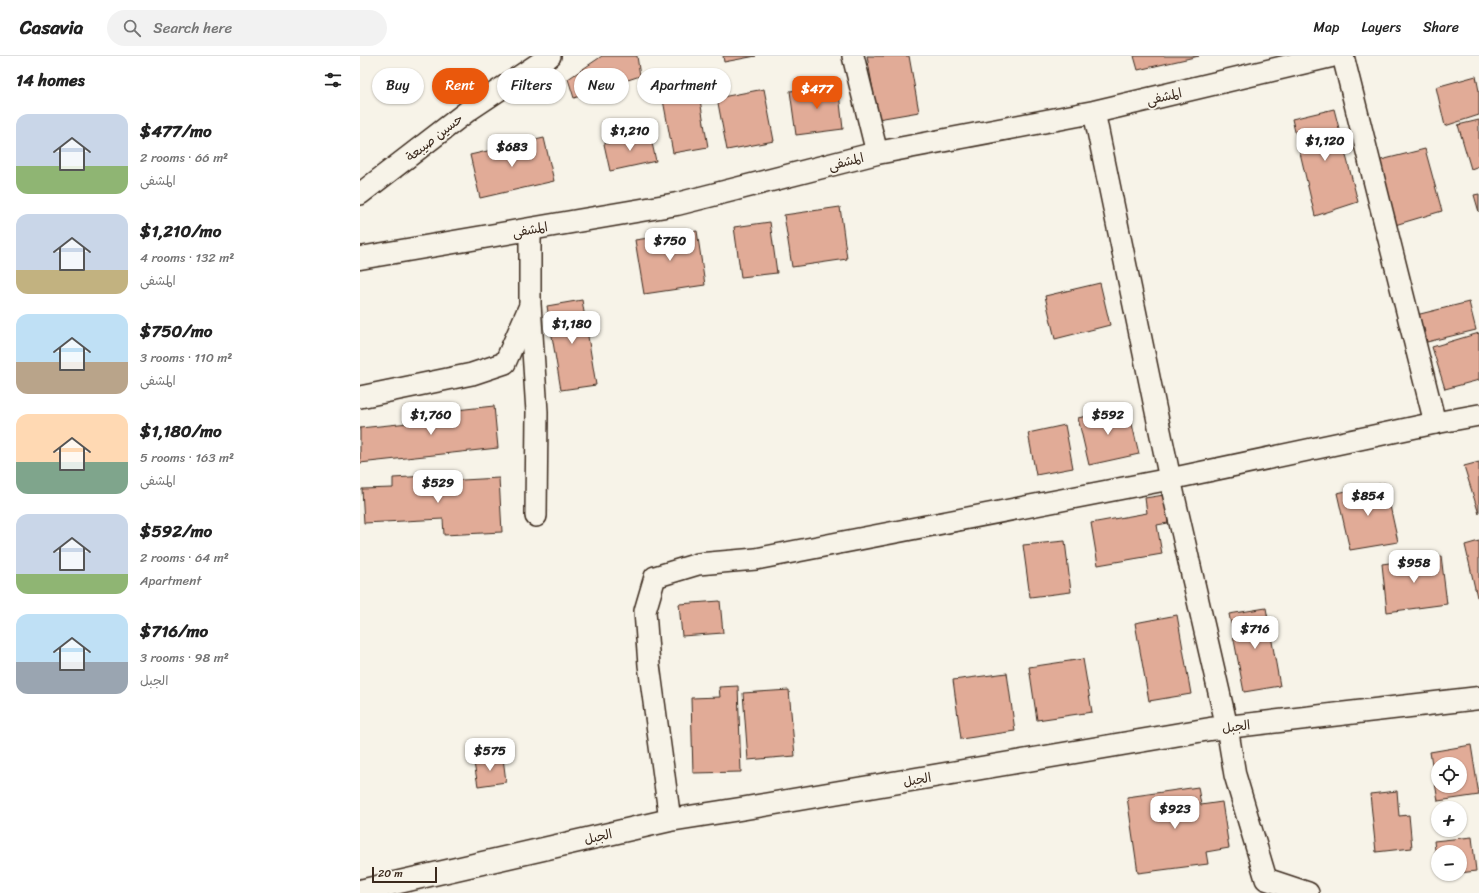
<!DOCTYPE html>
<html lang="en">
<head>
<meta charset="utf-8">
<style>
  :root { --surface:#fff; --page:#f2f2f2; --text:#222; --muted:#767676; --line:#e0e0e0; --accent:#ea580c }
  body { margin:0; font-family:Sriracha,"Playpen Sans Arabic",sans-serif; background:var(--page); color:var(--text); height:100vh; display:flex; flex-direction:column; font-size:15px; white-space:nowrap }
  * { box-sizing:border-box; margin:0 }
  p { font-size:13px; color:var(--muted) }
  .icon { flex:none; width:22px; height:22px; fill:none; stroke:currentColor; stroke-width:2; stroke-linecap:round; stroke-linejoin:round }
  .map { position:relative; flex:1; overflow:hidden }
  .panel { display:flex; flex-direction:column; background:var(--surface); width:360px }
  .panel>* { flex:none }
  .top-card { position:absolute; left:12px; top:12px; width:380px; height:36px; display:flex; gap:8px }
  .tools { position:absolute; left:1071px; top:701px; display:grid; gap:8px }
  .tools a { display:grid; place-items:center; width:36px; height:36px; border-radius:50%; background:var(--surface); box-shadow:0 1px 3px #0004; font-size:20px }
  .scale { position:absolute; left:12px; bottom:10px; width:65px; box-sizing:border-box; padding-left:4px; border:2px solid #3b2a1e; border-top:0; font-size:11px; line-height:14px; white-space:nowrap; color:#3b2a1e; -webkit-text-stroke:3px #f7f3e8; paint-order:stroke }
  .price { position:absolute; translate:-50% -34px; padding:0 9px; border-radius:8px; background:#fff; color:#222; font-size:13px; line-height:26px; filter:drop-shadow(0 1px 2px #0008) }
  .price::after { content:''; position:absolute; left:50%; top:24px; width:12px; height:9px; margin-left:-6px; background:inherit; clip-path:polygon(0 0,100% 0,50% 100%) }
  .price.current { background:var(--accent); color:#fff }
  ul { padding:0; list-style:none }
  li { display:flex; align-items:center; gap:12px; height:100px; padding:0 16px }
  li span { display:grid; place-items:center; flex:none; width:112px; height:80px; border-radius:12px; color:#555 }
  li>.icon { margin-inline-start:auto }
  span .icon { width:48px; height:48px; fill:#fffc; stroke-width:1 }
  li b { font-size:17px }
  h2 { display:flex; justify-content:space-between; align-items:center; height:48px; padding:0 16px; font-size:17px }
  .pill { padding:0 14px; border-radius:18px; background:var(--surface); box-shadow:0 1px 3px #0004; font-size:14px; line-height:36px }
  .pill.current { background:var(--accent); color:#fff }
  header { display:flex; align-items:center; gap:24px; box-sizing:border-box; height:56px; padding:0 20px; background:var(--surface); border-bottom:1px solid var(--line) }
  header strong { font-size:19px }
  nav { display:flex; gap:22px; margin-inline-start:auto; font-size:14px }
  .search { width:280px; height:36px; background:var(--page); display:flex; align-items:center; gap:10px; box-sizing:border-box; padding:0 14px; border-radius:22px; color:var(--muted); font-size:15px }
  main { display:flex; flex:1; min-height:0 }
  .map>svg:first-child { display:block }
  .building { fill:#e1ab97; stroke:#3b2a1e; fill-rule:evenodd }
  .lines { fill:none; stroke-linecap:round; stroke-linejoin:round }
  .minor-casing { stroke:#3b2a1e; stroke-width:24 }
  .tertiary-casing { stroke:#3b2a1e; stroke-width:25 }
  .minor { stroke:#f7f3e8; stroke-width:21 }
  .tertiary { stroke:#f7f3e8; stroke-width:22 }
  .labels { text-anchor:middle; stroke-width:3.5; stroke-linejoin:round; paint-order:stroke }
  .street-label { font-size:13px; fill:#3b2a1e; stroke:#f7f3e8 }
</style>
</head>
<body>
<header>
<strong>Casavia</strong>
<div class="search"><svg class="icon" aria-label="search" viewBox="0 0 24 24"><circle cx="10" cy="10" r="6"/><path d="M15 15l6 6"/></svg>Search here</div>
<nav><a>Map</a><a>Layers</a><a>Share</a></nav>
</header>
<main>
<section class="panel">
<h2>14 homes<svg class="icon" aria-label="filters" viewBox="0 0 24 24"><path d="M4 7h16M4 17h16"/><circle cx="9" cy="7" r="2"/><circle cx="15" cy="17" r="2"/></svg></h2>
<ul>
<li><span style="background:linear-gradient(#c9d6e8 65%,#8fb573 0)"><svg class="icon" aria-label="home" viewBox="0 0 24 24"><path d="M3 11l9-7 9 7M6 9v11h12V9"/></svg></span><div><b>$477/mo</b><p>2 rooms · 66 m²</p><p>المشفى</p></div></li>
<li><span style="background:linear-gradient(#c9d6e8 70%,#c2b280 0)"><svg class="icon" aria-label="home" viewBox="0 0 24 24"><path d="M3 11l9-7 9 7M6 9v11h12V9"/></svg></span><div><b>$1,210/mo</b><p>4 rooms · 132 m²</p><p>المشفى</p></div></li>
<li><span style="background:linear-gradient(#bfe0f5 60%,#b9a48a 0)"><svg class="icon" aria-label="home" viewBox="0 0 24 24"><path d="M3 11l9-7 9 7M6 9v11h12V9"/></svg></span><div><b>$750/mo</b><p>3 rooms · 110 m²</p><p>المشفى</p></div></li>
<li><span style="background:linear-gradient(#ffd9b3 60%,#7fa58c 0)"><svg class="icon" aria-label="home" viewBox="0 0 24 24"><path d="M3 11l9-7 9 7M6 9v11h12V9"/></svg></span><div><b>$1,180/mo</b><p>5 rooms · 163 m²</p><p>المشفى</p></div></li>
<li><span style="background:linear-gradient(#c9d6e8 75%,#8fb573 0)"><svg class="icon" aria-label="home" viewBox="0 0 24 24"><path d="M3 11l9-7 9 7M6 9v11h12V9"/></svg></span><div><b>$592/mo</b><p>2 rooms · 64 m²</p><p>Apartment</p></div></li>
<li><span style="background:linear-gradient(#bfe0f5 60%,#9aa5b1 0)"><svg class="icon" aria-label="home" viewBox="0 0 24 24"><path d="M3 11l9-7 9 7M6 9v11h12V9"/></svg></span><div><b>$716/mo</b><p>3 rooms · 98 m²</p><p>الجبل</p></div></li>
</ul>
</section>
<div class="map">
<svg width="1119" height="837" viewBox="0 0 1119 837">
  <rect width="100%" height="100%" fill="#f7f3e8"/>
  <filter id="ink" filterUnits="userSpaceOnUse"><feTurbulence type="fractalNoise" baseFrequency=".025" numOctaves="2"/><feDisplacementMap in="SourceGraphic" scale="8" xChannelSelector="R" yChannelSelector="G"/><feConvolveMatrix kernelMatrix="1 2 1 2 8 2 1 2 1" color-interpolation-filters="sRGB"/></filter>
  <g filter="url(#ink)">
    <g class="building">
      <path d="M242 0H277L280 20 214 42 208 23Z"/>
      <path d="M363 0H396L364 6Z"/>
      <path d="M507 0H549L559 56 518 63Z"/>
      <path d="M774 0H839L778 14Z"/>
      <path d="M1116 20 1119 35V59L1085 70 1076 31Z"/>
      <path d="M478 29 483 73 436 79 430 35Z"/>
      <path d="M404 33 414 85 367 94 357 42Z"/>
      <path d="M339 38 348 91 313 97 303 44Z"/>
      <path d="M974 53 998 146 955 160 932 63Z"/>
      <path d="M1119 64V110L1111 113 1098 69Z"/>
      <path d="M290 78 296 105 250 115 244 88Z"/>
      <path d="M184 82 194 125 120 142 110 99Z"/>
      <path d="M1065 93 1082 155 1035 169 1017 105Z"/>
      <path d="M1119 138V156L1114 139Z"/>
      <path d="M480 151 487 203 432 211 424 159Z"/>
      <path d="M410 166 417 217 381 221 374 171Z"/>
      <path d="M337 175 345 229 284 238 275 184Z"/>
      <path d="M740 227 750 269 695 283 685 240Z"/>
      <path d="M222 244 236 329 201 334 187 250Z"/>
      <path d="M1109 246 1116 274 1067 286 1064 272 1059 273 1056 259Z"/>
      <path d="M1119 277V324L1085 333 1072 291Z"/>
      <path d="M134 350 138 392 0 407V372L78 364 77 356Z"/>
      <path d="M768 351 779 398 729 409 718 362Z"/>
      <path d="M705 369 713 412 676 419 668 377Z"/>
      <path d="M1119 406V458L1104 410Z"/>
      <path d="M84 419 85 425 139 422 142 476 84 479 83 463 4 467 2 433 33 432V422Z"/>
      <path d="M1025 427 1038 486 990 494 977 437Z"/>
      <path d="M804 439 808 467 797 469 802 498 738 509 731 467 787 457 785 442Z"/>
      <path d="M705 485 711 536 670 541 663 489Z"/>
      <path d="M1119 485V541H1117L1105 489Z"/>
      <path d="M1081 500 1087 548 1027 556 1022 508Z"/>
      <path d="M360 545 363 577 322 580 319 548Z"/>
      <path d="M906 552 920 630 884 636 869 558Z"/>
      <path d="M817 559 831 638 789 645 775 567Z"/>
      <path d="M723 603 732 656 677 664 669 611Z"/>
      <path d="M647 617 655 675 601 683 593 624Z"/>
      <path d="M378 630 381 716 333 717 331 642 360 641 359 631Z"/>
      <path d="M429 634 435 700 388 704 383 637Z"/>
      <path d="M1111 689 1119 739 1078 745 1070 696ZM1078 708H1100V730H1078Z"/>
      <path d="M143 702 146 726 118 730 114 707Z"/>
      <path d="M838 731 841 749 862 746 869 792 846 796 848 808 778 817 767 741Z"/>
      <path d="M1037 735 1039 760 1049 759 1052 792 1016 796 1010 738Z"/>
      <path d="M1112 781 1116 815 1100 817V796H1078V803L1076 804 1074 785Z"/>
    </g>
    <g class="lines">
      <g class="minor-casing">
        <g id="minor">
          <path d="M493 0 517 97"/>
          <path d="M983 0 1075 367"/>
          <path d="M734 56 810 423 867 671 875 719 906 823 948 837"/>
          <path d="M0 138 109 54 190 0"/>
          <path d="M170 173V248L177 356 176 460"/>
          <path d="M0 341 112 318 145 307 169 252"/>
          <path d="M310 764 289 609 285 555 295 521 338 508 396 503 810 423 1075 367 1119 359"/>
        </g>
      </g>
      <g class="tertiary-casing">
        <g id="tertiary">
          <path d="M0 202 317 148 517 97 734 56 971 0"/>
          <path d="M0 835 310 764 380 753 850 673 1119 642"/>
        </g>
      </g>
      <use href="#minor" class="minor"/>
      <use href="#tertiary" class="tertiary"/>
    </g>
  </g>
  <g class="labels">
    <g class="street-label">
      <text transform="translate(804 40) rotate(-13)" y="5">المشفى</text>
      <text transform="translate(74 81) rotate(-38)" y="5">حسين صيبعة</text>
      <text transform="translate(486 105) rotate(-14)" y="5">المشفى</text>
      <text transform="translate(170 173) rotate(-10)" y="5">المشفى</text>
      <text transform="translate(876 670) rotate(-7)" y="5">الجبل</text>
      <text transform="translate(557 723) rotate(-10)" y="5">الجبل</text>
      <text transform="translate(238 780) rotate(-13)" y="5">الجبل</text>
    </g>
  </g>
</svg>
<div class="tools">
<a><svg class="icon" aria-label="locate" viewBox="0 0 24 24"><circle cx="12" cy="12" r="6"/><path d="M12 2v4M12 18v4M2 12h4M18 12h4"/></svg></a>
<a>+</a>
<a>−</a>
</div>
<div class="scale">20 m</div>
<b class="price current" style="left:457px;top:54px">$477</b>
<b class="price" style="left:270px;top:96px">$1,210</b>
<b class="price" style="left:965px;top:106px">$1,120</b>
<b class="price" style="left:152px;top:112px">$683</b>
<b class="price" style="left:310px;top:206px">$750</b>
<b class="price" style="left:212px;top:289px">$1,180</b>
<b class="price" style="left:71px;top:380px">$1,760</b>
<b class="price" style="left:748px;top:380px">$592</b>
<b class="price" style="left:78px;top:448px">$529</b>
<b class="price" style="left:1008px;top:461px">$854</b>
<b class="price" style="left:1054px;top:528px">$958</b>
<b class="price" style="left:895px;top:594px">$716</b>
<b class="price" style="left:130px;top:716px">$575</b>
<b class="price" style="left:815px;top:774px">$923</b>
<div class="top-card">
<a class="pill">Buy</a>
<a class="pill current">Rent</a>
<a class="pill">Filters</a>
<a class="pill">New</a>
<a class="pill">Apartment</a>
</div>
</div>
</main>
</body>
</html>
